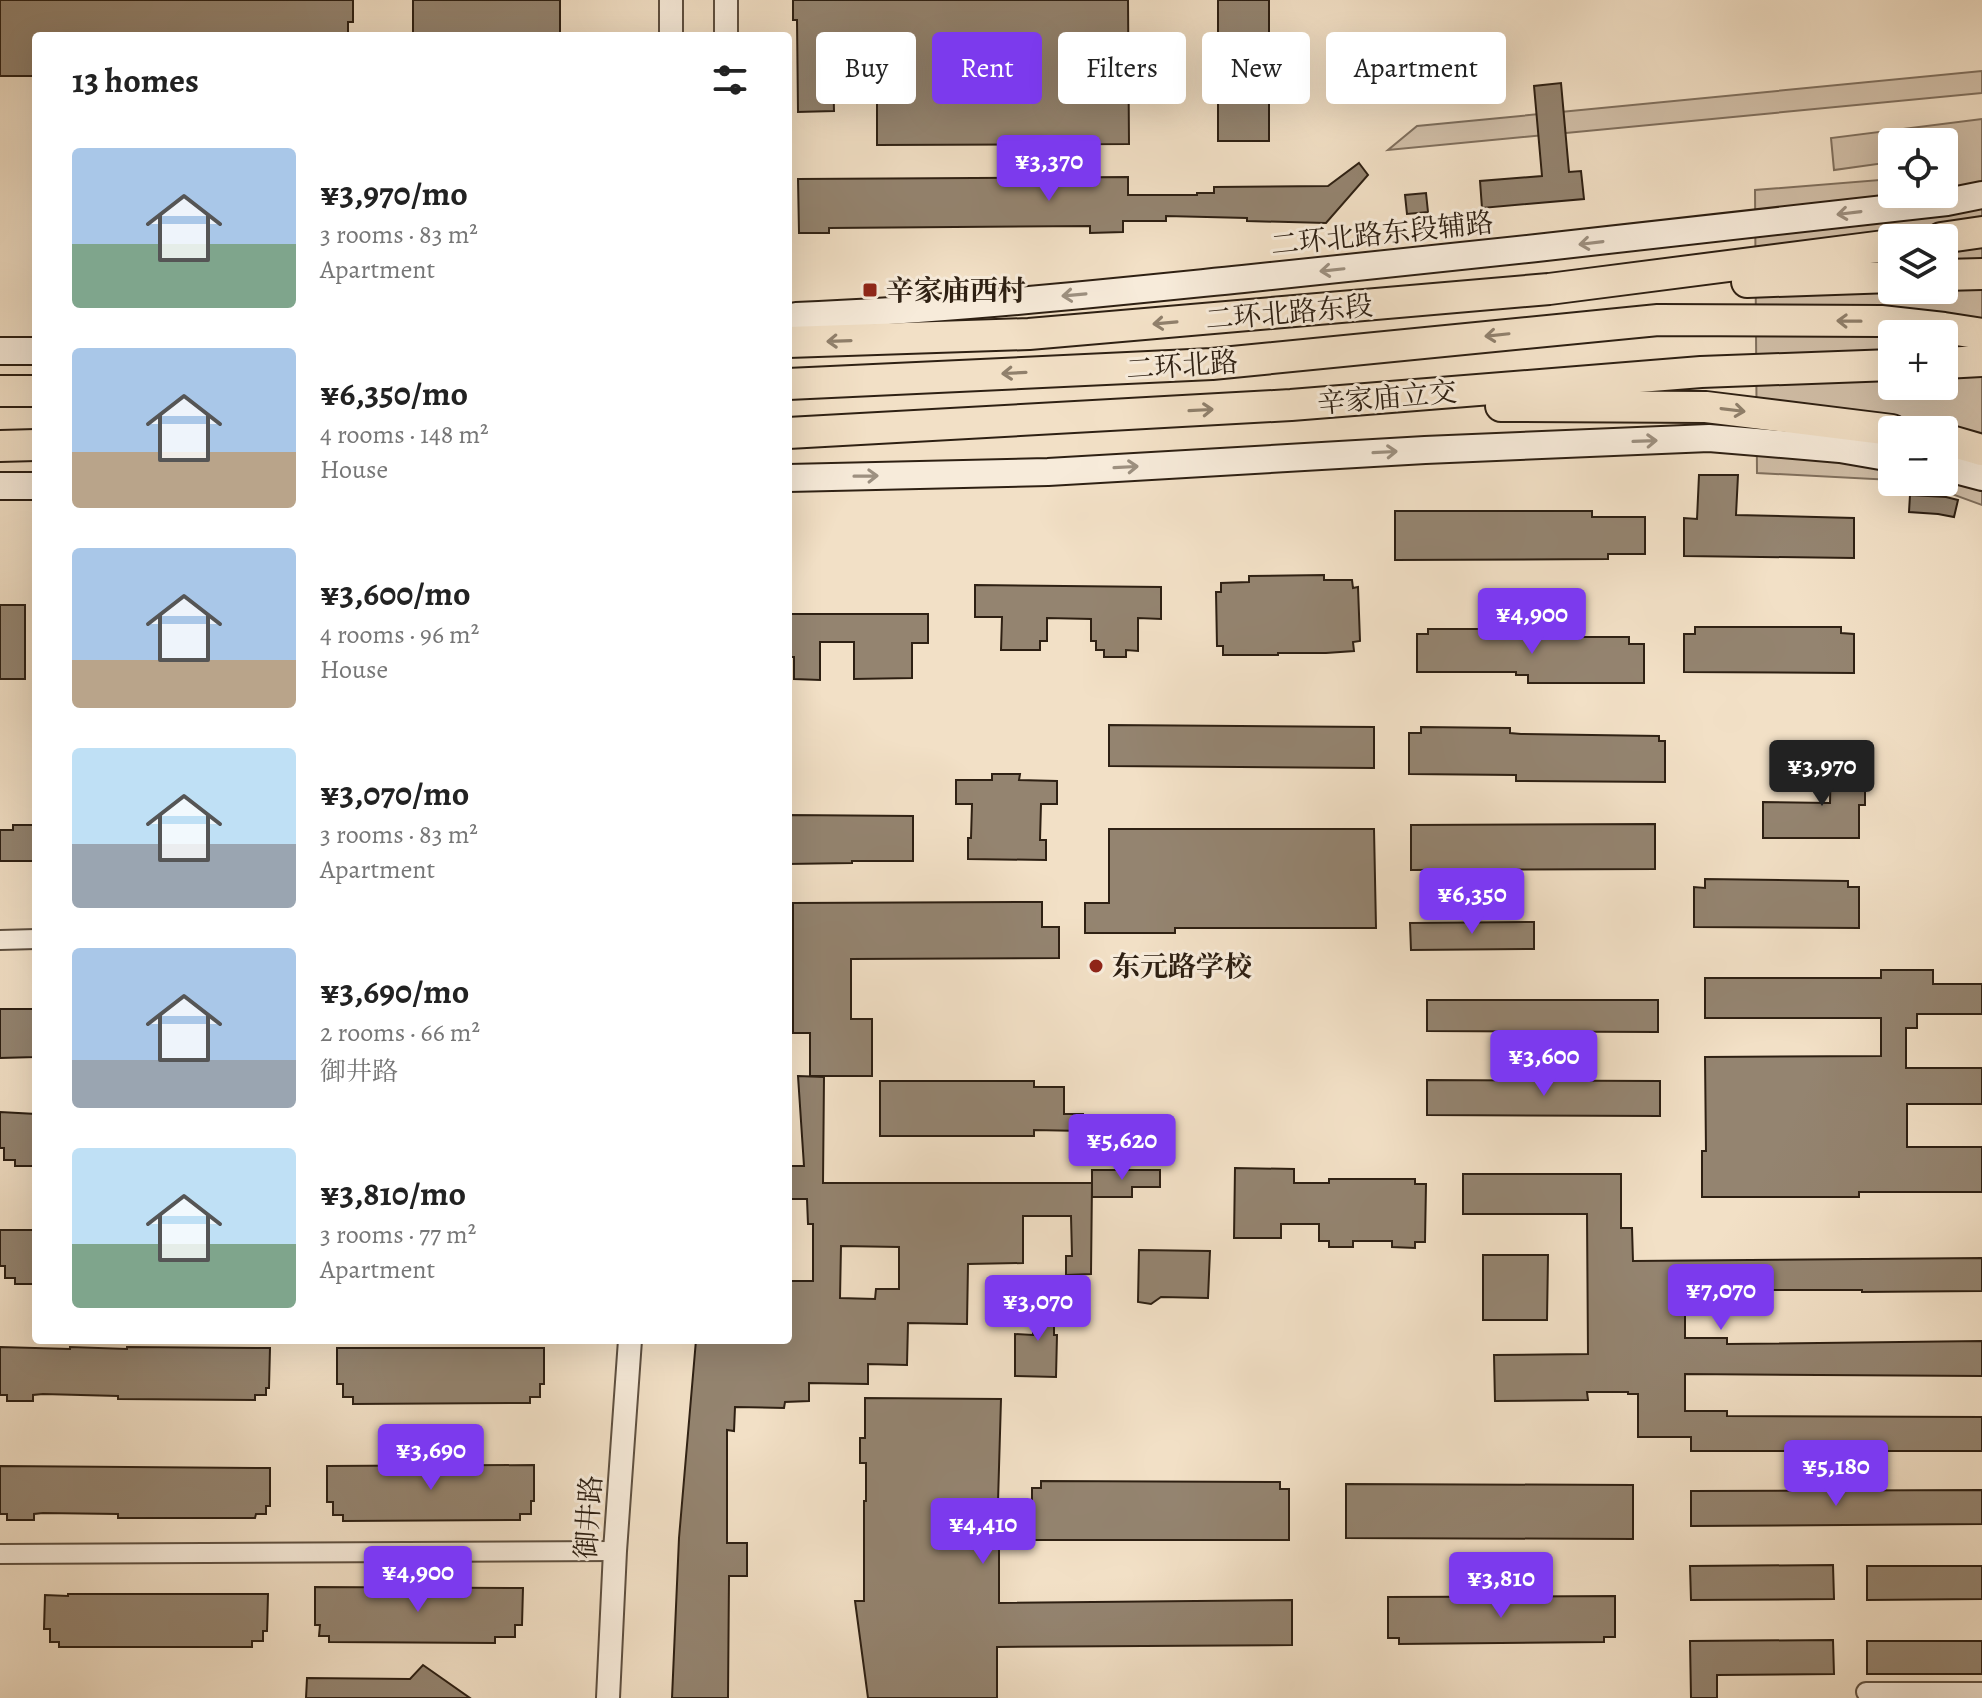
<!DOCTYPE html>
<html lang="en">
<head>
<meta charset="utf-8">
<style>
  :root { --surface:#fff; --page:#f6f6f6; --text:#222; --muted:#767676; --accent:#7c3aed }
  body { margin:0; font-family:Alegreya,"Noto Serif SC",serif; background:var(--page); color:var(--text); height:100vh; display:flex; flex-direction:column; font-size:30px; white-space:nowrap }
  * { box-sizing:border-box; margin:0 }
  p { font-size:26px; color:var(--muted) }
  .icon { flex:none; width:44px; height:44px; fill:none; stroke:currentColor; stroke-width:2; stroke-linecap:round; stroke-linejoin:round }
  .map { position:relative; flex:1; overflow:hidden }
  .sheet { position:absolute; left:32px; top:32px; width:760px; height:1312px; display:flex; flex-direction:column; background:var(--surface); border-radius:8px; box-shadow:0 8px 32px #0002 }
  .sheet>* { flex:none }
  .top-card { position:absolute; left:816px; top:32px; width:760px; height:72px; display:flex; gap:16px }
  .tools { position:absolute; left:1878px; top:128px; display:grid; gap:16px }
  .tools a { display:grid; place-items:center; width:80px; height:80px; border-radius:8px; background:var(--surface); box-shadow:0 8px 32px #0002; font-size:40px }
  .price { position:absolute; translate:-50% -68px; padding:0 18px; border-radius:8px; background:var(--accent); color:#fff; font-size:26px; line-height:52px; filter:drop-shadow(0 2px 4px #0008) }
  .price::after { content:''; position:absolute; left:50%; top:48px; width:24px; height:18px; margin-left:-12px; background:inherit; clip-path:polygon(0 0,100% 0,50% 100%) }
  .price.active { background:#222; color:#fff }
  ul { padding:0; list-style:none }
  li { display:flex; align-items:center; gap:24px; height:200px; padding:0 40px }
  li span { display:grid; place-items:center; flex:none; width:224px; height:160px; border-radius:8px; color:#555 }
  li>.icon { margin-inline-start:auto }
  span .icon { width:96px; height:96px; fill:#fffc; stroke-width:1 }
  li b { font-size:34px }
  h2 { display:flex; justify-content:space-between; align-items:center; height:96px; padding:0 40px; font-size:34px }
  .tag { padding:0 28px; border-radius:8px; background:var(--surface); box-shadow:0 8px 32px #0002; font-size:28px; line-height:72px }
  .tag.active { background:var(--accent); color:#fff }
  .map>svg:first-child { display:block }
  .green { fill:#d1bfa8; stroke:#80705e; stroke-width:2; fill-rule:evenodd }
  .building { fill:#948470; stroke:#2e2013; stroke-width:2; fill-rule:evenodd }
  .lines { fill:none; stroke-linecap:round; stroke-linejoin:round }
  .minor-casing { stroke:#5f5040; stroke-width:22 }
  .tertiary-casing { stroke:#5f5040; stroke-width:26 }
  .secondary-casing { stroke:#2e2013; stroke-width:30 }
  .trunk-casing { stroke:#2e2013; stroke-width:34 }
  .minor { stroke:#f7ebda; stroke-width:18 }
  .tertiary { stroke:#f7ebda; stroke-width:22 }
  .secondary { stroke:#f7ebda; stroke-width:26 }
  .trunk { stroke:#f2e0c6; stroke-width:30 }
  .oneway { stroke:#9d9080 }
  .oneway2 { stroke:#90806c }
  .poi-dot { fill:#8f2418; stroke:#f7ebda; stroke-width:3 }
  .labels { text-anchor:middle; stroke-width:6; stroke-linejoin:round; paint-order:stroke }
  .street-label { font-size:28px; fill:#2e2013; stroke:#f7ebda }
  .poi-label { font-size:28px; font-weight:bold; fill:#2e2013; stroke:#f7ebda; text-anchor:start }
</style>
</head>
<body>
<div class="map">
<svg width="1982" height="1698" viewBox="0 0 1982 1698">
  <rect width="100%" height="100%" fill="#f2e0c6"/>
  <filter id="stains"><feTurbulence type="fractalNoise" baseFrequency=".0025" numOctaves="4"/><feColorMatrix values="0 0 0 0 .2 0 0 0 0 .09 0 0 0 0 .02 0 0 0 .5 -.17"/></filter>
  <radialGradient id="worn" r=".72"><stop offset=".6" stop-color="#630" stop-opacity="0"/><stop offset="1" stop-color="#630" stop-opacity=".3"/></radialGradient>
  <g class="green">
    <path d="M1982 71V93L1388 150 1417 126Z"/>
    <path d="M1982 119V505L1919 482H1944V430H1892V480L1757 473 1755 190 1892 179V194H1944V164L1953 155 1944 156V142H1892V162L1834 170 1831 138ZM1892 238H1944V290H1892ZM1892 334H1944V386H1892Z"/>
  </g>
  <g class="building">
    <path d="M0 0H353V22H348V36H36V76H0Z"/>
    <rect x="413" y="0" width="147" height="36"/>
    <path d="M793 0H1128L1129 144 877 145V66H833L834 111 798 112 797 20H793Z"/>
    <rect x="1218" y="0" width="51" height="141"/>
    <path d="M1561 83 1569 172 1581 171 1584 199 1482 208 1480 181 1542 176 1534 86Z"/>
    <path d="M1359 163 1368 175 1326 223 1247 221V218L1166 216V221H1123V232L1090 233V226L829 228V233H799L798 179 1128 177V195H1197V193H1214V187L1328 186Z"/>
    <path d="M1426 193 1428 212 1407 214 1405 195Z"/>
    <path d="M1699 475H1738L1736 515 1854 518V558L1684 556V518L1697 519Z"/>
    <path d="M1910 495 1946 497 1958 500 1954 517 1938 514 1909 512Z"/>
    <path d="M1395 511H1592V517H1645V554H1608V559L1395 560Z"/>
    <path d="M1324 575V580H1352L1353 588 1358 587 1360 641 1353 642 1354 651 1326 653H1278V655H1223V646H1217L1216 592H1221V583L1249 582V576Z"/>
    <path d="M975 585 1161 587V619L1138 618V651L1126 650V657H1104V650H1096V641H1091V619L1047 618V641H1040V650H1001L1002 617H975Z"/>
    <rect x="0" y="605" width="25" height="74"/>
    <path d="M788 614H928V643H912V678L854 679V642H820V680L794 679V657H788Z"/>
    <path d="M1482 627H1521V634H1531V637H1629V644H1644V683H1528V675H1516V672H1417V634H1428V629H1482Z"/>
    <path d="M1695 627H1841V633L1854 634V673L1684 672V634H1695Z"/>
    <path d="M1109 725 1374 727V768L1109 766Z"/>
    <path d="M1421 727 1510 728V733L1521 734 1659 736V741H1665V782L1516 781V775L1409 774V733H1421Z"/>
    <path d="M1831 758H1865V805H1859V838H1763V802L1830 803Z"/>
    <path d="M992 774H1020L1019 780 1057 781V804H1041L1040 840H1046V860L968 859V838H971L972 804H956V780H992Z"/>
    <path d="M788 815 913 816V861H852V863L788 864Z"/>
    <path d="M1655 824V869L1411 870V825Z"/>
    <path d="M13 825H36V861H0V830H13Z"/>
    <path d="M1109 829H1374L1376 928H1175V933H1085V903H1109Z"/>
    <path d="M1705 879 1848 881V887H1859V928L1694 927V887L1705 888Z"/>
    <path d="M1042 902V927H1059V958L851 959V1019H872V1076H810V1033H793V903Z"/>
    <path d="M1534 922V949L1411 950 1410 923Z"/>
    <path d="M1881 970H1933V984H1982V1014H1917V1028H1906V1068H1982V1104H1907V1147H1982V1192H1859V1197H1702V1151H1706L1705 1057 1881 1056V1018H1705V978H1881Z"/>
    <path d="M1427 1000H1658V1032L1427 1031Z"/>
    <path d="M0 1009H36V1057L0 1058Z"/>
    <path d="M798 1076 824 1077 823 1183H1092L1091 1274 1066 1275V1256H1072L1071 1216H1023V1263L968 1264 967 1324 908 1323 907 1365 868 1364V1384L809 1383V1401L785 1402 784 1408 735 1407 734 1431 727 1430V1543H747V1576H729L728 1698H672L679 1538 696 1340H788V1281H813V1224H808L807 1199H788V1166H804ZM841 1246 899 1247V1289H876L875 1299 840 1298Z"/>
    <path d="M1427 1080 1660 1081V1116L1427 1115Z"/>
    <path d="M880 1081H1034V1087H1064V1114H1083V1131L1034 1130V1136H880Z"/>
    <path d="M0 1112 36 1114V1166H15V1160H4V1148H0Z"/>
    <path d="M1235 1168 1294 1169V1183H1329V1179H1415V1184H1426L1425 1242H1415V1248L1392 1247V1241H1353V1247H1329V1241H1319V1224H1281V1238H1234Z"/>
    <path d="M1092 1170H1160V1187H1132V1197H1092Z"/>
    <path d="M1463 1174H1621V1228H1632L1633 1261 1982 1258V1291L1862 1292V1290H1685V1338H1727V1344L1982 1341V1376L1685 1374V1411H1727V1416L1982 1417V1451H1691V1437H1638V1394H1628V1392H1587L1588 1400 1495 1401 1494 1355 1588 1354 1587 1214H1463Z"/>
    <path d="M0 1230H36V1284H15V1278H5V1266H0Z"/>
    <path d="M1139 1250 1210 1251 1208 1298 1161 1297 1151 1304 1138 1302Z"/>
    <path d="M1483 1255H1548L1547 1320H1483Z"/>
    <path d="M1033 1296H1054V1335H1057L1056 1377 1015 1376V1334L1033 1335Z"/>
    <path d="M0 1347 70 1349V1347L127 1349V1347L270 1348 269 1388H266V1395H255V1400L118 1399V1396L43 1394 33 1395V1401H7V1395H0Z"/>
    <path d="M337 1348H544V1384H540V1397H530V1403L353 1404V1397H343V1384H337Z"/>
    <path d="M865 1398 1001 1399 998 1502H999V1603L1292 1600V1645L997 1647V1698H868L855 1601H864V1501H866V1463H860V1438H865Z"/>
    <path d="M534 1465V1501H531V1514H520V1520L343 1521V1515H333V1502H327V1466Z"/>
    <path d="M0 1466 270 1468V1506H266V1514H256L255 1518H118V1514L43 1513 34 1514V1520H7V1514H0Z"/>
    <path d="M1041 1481 1280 1482V1489H1289V1540H1032V1488H1041Z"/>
    <path d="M1346 1484 1633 1485V1539L1346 1538Z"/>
    <path d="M1982 1490V1524L1691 1526V1491Z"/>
    <path d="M1833 1565 1834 1599 1691 1600 1690 1566Z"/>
    <path d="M1867 1566H1982V1599L1867 1600Z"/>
    <path d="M315 1587 523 1588 522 1625H515V1637H495V1643L329 1642V1636H319L320 1625H315Z"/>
    <path d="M68 1594H268L267 1631H263V1641H252V1647H59V1642H50V1629H44L45 1595 68 1596Z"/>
    <path d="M1615 1596V1637H1604V1642L1399 1644V1638H1388V1597Z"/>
    <path d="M1833 1640 1834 1674 1717 1675V1698H1691L1690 1641Z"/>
    <rect x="1867" y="1641" width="115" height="33"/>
    <path d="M423 1665 470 1698H306L307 1678 410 1679Z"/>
  </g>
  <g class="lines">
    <g class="minor-casing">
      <g id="minor">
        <path d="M0 940 36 939"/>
        <path d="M0 1554 615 1551"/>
        <path d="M1866 1692H1982"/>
      </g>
    </g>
    <g class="tertiary-casing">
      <g id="tertiary">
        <path d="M671 0V36"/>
        <path d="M726 0V36"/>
        <path d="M608 1698 615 1551 630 1340"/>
      </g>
    </g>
    <g class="secondary-casing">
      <g id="secondary">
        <path d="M788 320 796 316C945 310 1094 294 1243 279 1478 255 1712 229 1947 202L1982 195"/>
        <path d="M0 351H36"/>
        <path d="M1944 467 1982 477"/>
        <path d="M788 478 1048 472 1425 450 1709 438 1840 449 1892 458"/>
        <path d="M0 486H36"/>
      </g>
    </g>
    <g class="trunk-casing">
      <g id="trunk">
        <path d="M1941 238 1982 232"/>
        <path d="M1944 275 1982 274"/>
        <path d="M1747 282 1892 277"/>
        <path d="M788 342 1029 334 1549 289 1892 245"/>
        <path d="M1944 363 1982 361"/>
        <path d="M788 384 1212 364 1658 320 1881 321 1944 328 1982 334"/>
        <path d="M0 391H36"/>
        <path d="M1501 406 1706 407 1892 430"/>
        <path d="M788 433 1291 405 1701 372 1892 365"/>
        <path d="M1944 439 1982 450"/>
        <path d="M0 446 36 445"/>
      </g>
    </g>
    <use href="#minor" class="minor"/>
    <use href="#tertiary" class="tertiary"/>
    <use href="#secondary" class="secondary"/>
    <use href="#trunk" class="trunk"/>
  </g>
  <defs><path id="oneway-shaft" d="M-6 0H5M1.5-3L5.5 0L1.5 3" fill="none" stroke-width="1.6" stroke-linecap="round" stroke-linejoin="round" transform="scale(2)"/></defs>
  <g class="oneway">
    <use href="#oneway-shaft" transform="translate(1849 213) rotate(173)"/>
    <use href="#oneway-shaft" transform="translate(1591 243) rotate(173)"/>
    <use href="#oneway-shaft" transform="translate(1332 270) rotate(174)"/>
    <use href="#oneway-shaft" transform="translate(1074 295) rotate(175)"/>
    <use href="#oneway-shaft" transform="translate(1645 441) rotate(-2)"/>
    <use href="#oneway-shaft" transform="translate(1385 452) rotate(-3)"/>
    <use href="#oneway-shaft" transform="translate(1126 467) rotate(-3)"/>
    <use href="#oneway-shaft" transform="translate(866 476) rotate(-1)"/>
  </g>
  <g class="oneway2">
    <use href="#oneway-shaft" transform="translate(1849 321) rotate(-179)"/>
    <use href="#oneway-shaft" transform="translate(1165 323) rotate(175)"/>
    <use href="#oneway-shaft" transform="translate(1497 335) rotate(174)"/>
    <use href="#oneway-shaft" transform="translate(839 341) rotate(178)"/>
    <use href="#oneway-shaft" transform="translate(1014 373) rotate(177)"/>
    <use href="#oneway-shaft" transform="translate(1201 410) rotate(-3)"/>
    <use href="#oneway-shaft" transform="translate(1733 410) rotate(7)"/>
  </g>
  <g class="poi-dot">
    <rect x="862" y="282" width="16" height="16" rx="4"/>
    <circle cx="1096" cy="966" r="8"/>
  </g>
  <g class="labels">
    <g class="street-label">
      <text transform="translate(1382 233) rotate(-6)" y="10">二环北路东段辅路</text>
      <text transform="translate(1289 312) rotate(-5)" y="10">二环北路东段</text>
      <text transform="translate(1182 365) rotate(-4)" y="10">二环北路</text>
      <text transform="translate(1387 397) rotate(-5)" y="10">辛家庙立交</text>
      <text transform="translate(588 1517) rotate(-86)" y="10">御井路</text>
    </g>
    <g class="poi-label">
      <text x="886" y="300">辛家庙西村</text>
      <text x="1112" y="976">东元路学校</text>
    </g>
  </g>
  <rect width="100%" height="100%" filter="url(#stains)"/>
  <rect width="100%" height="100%" fill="url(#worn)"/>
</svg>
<div class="tools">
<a><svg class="icon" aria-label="locate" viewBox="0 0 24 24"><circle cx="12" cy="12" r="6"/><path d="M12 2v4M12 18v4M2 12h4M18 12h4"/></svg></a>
<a><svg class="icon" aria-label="layers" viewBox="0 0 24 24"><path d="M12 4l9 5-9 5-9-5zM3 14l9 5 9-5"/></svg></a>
<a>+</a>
<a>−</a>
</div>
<b class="price" style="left:1049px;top:203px">¥3,370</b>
<b class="price" style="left:1532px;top:656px">¥4,900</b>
<b class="price active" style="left:1822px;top:808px">¥3,970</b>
<b class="price" style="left:1472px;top:936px">¥6,350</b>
<b class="price" style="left:1544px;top:1098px">¥3,600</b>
<b class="price" style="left:1122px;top:1182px">¥5,620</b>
<b class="price" style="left:1721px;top:1332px">¥7,070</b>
<b class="price" style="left:1038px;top:1343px">¥3,070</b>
<b class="price" style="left:431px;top:1492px">¥3,690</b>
<b class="price" style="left:1836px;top:1508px">¥5,180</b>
<b class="price" style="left:983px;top:1566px">¥4,410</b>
<b class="price" style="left:418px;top:1614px">¥4,900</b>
<b class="price" style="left:1501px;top:1620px">¥3,810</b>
<div class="top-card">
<a class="tag">Buy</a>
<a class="tag active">Rent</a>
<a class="tag">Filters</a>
<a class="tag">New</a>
<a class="tag">Apartment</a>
</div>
<section class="sheet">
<h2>13 homes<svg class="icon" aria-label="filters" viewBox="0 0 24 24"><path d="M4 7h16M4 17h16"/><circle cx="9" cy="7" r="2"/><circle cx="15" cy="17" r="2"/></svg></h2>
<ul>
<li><span style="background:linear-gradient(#a9c7e8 60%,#7fa58c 0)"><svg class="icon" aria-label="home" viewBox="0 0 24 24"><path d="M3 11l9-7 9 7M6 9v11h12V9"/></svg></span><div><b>¥3,970/mo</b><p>3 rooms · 83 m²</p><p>Apartment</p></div></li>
<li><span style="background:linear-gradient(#a9c7e8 65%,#b9a48a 0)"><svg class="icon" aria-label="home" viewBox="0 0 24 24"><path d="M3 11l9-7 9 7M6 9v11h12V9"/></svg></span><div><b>¥6,350/mo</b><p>4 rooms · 148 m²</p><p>House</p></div></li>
<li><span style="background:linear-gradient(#a9c7e8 70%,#b9a48a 0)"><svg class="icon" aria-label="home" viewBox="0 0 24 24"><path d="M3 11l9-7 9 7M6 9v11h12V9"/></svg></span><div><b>¥3,600/mo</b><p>4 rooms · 96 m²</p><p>House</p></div></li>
<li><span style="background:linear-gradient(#bfe0f5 60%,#9aa5b1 0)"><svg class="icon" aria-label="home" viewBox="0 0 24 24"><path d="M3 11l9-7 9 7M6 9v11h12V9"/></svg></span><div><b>¥3,070/mo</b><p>3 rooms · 83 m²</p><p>Apartment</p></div></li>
<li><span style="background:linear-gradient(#a9c7e8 70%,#9aa5b1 0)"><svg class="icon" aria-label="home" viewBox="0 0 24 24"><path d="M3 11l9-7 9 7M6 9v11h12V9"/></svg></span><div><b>¥3,690/mo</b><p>2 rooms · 66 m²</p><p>御井路</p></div></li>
<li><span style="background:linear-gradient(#bfe0f5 60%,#7fa58c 0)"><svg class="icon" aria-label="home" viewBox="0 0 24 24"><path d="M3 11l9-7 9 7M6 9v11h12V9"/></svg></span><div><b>¥3,810/mo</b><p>3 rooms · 77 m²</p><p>Apartment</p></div></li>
</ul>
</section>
</div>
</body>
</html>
